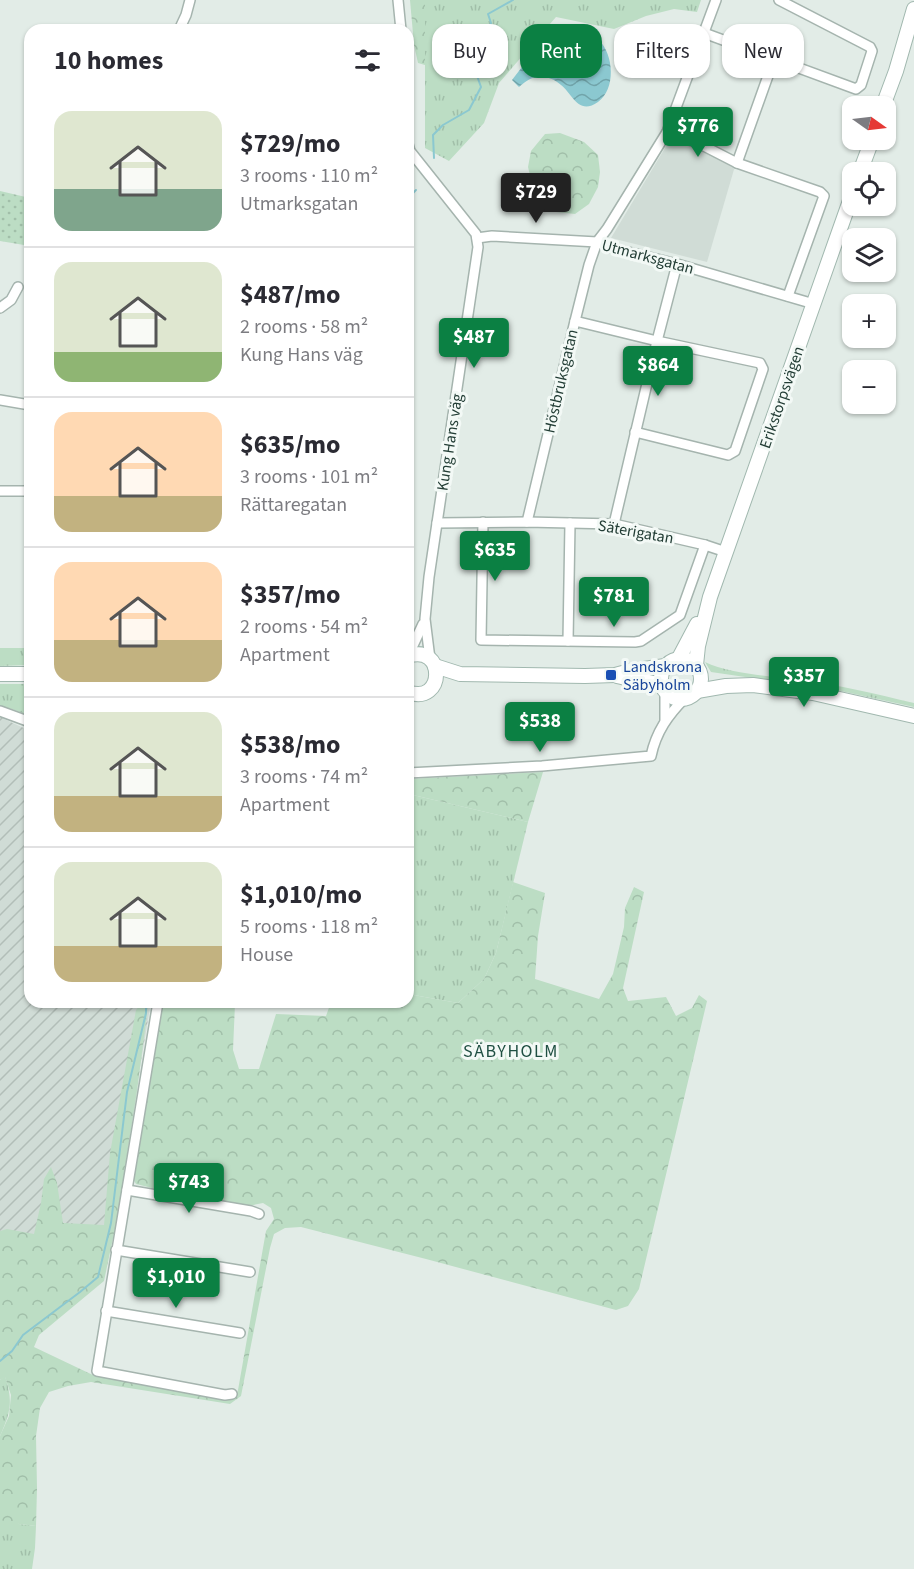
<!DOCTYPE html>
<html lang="en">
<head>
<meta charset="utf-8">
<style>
  :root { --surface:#fff; --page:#f2f2f3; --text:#2b2b33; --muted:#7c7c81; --line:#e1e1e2; --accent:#0b8043 }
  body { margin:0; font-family:"Source Sans 3",sans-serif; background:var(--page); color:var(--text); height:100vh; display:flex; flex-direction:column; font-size:22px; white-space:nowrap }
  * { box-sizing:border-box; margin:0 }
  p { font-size:20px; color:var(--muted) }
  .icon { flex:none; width:33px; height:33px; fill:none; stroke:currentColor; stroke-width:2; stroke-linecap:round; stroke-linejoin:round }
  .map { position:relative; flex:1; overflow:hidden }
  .drawer { position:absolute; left:24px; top:24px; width:390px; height:984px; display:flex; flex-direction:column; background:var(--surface); border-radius:18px; box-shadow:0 2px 4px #0004 }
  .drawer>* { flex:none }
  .guide { position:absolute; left:432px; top:24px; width:392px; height:54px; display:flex; gap:12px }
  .needle { width:39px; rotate:104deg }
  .fabs { position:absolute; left:842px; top:96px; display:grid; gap:12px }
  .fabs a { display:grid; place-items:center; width:54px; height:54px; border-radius:12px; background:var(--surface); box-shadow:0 2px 4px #0004; font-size:30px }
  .price { position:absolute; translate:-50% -51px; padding:0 14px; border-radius:6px; background:var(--accent); color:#fff; font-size:20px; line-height:39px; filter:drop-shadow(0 2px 3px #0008) }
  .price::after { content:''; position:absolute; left:50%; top:36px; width:18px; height:14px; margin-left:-9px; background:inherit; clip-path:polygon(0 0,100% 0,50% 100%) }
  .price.on { background:#222; color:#fff }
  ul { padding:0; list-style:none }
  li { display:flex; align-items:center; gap:18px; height:150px; padding:0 30px }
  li+li { border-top:2px solid var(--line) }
  li span { display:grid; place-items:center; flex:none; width:168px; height:120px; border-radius:18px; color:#555 }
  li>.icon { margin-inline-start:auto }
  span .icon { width:72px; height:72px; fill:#fffc; stroke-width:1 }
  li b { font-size:26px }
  h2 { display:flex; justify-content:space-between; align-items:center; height:72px; padding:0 30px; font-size:26px }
  .tag { padding:0 21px; border-radius:18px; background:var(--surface); box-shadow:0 2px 4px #0004; font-size:21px; line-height:54px }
  .tag.on { background:var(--accent); color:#fff }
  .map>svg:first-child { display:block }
  .built { fill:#d0dcd6 }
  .industrial { fill:url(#industrial-furrows) }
  .grass { fill:url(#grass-tufts) }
  .forest { fill:url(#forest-crowns) }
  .park { fill:url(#park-dots) }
  .water { fill:url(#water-waves) }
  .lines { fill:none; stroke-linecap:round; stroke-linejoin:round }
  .stream { stroke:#8bc8d0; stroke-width:2 }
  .street-casing { stroke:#a5b4ae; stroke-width:12 }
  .secondary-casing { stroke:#a1b8af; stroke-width:16 }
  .street { stroke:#fff; stroke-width:9 }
  .secondary { stroke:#fff; stroke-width:14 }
  .transit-dot { fill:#1a4fb4; stroke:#f3f9f6; stroke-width:2 }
  .labels { text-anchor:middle; stroke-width:6; stroke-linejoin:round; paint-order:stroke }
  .street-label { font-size:16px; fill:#223d35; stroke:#f3f9f6 }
  .transit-label { font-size:16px; fill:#164399; stroke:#f3f9f6; text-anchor:start }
  .neighbourhood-label { font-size:18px; letter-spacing:1.5px; fill:#1f4f42; stroke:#f3f9f6 }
</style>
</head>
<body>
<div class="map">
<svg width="914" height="1569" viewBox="0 0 914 1569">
  <defs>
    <pattern id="industrial-furrows" width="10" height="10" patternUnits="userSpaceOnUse" patternTransform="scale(1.5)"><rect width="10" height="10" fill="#d0dcd6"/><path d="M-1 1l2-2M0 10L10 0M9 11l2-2" fill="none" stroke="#b2beb8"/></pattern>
    <pattern id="grass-tufts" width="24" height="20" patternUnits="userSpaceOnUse" patternTransform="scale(1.5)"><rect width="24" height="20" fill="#bcddc4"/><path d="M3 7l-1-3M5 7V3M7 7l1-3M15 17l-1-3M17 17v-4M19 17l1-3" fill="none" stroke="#a1bfa9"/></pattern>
    <pattern id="forest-crowns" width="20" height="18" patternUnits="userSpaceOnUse" patternTransform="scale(1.5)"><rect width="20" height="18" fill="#bcddc4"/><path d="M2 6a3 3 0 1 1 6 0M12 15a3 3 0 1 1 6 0" fill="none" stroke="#a1bfa9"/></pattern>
    <pattern id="park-dots" width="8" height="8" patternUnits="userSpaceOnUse" patternTransform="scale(1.5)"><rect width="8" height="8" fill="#bcddc4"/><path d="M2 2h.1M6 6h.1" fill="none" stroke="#a1bfa9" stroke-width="1.8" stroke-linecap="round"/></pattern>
    <pattern id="water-waves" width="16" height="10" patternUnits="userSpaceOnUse" patternTransform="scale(1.5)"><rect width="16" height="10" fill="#8bc8d0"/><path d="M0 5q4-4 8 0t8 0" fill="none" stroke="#71a4aa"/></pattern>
  </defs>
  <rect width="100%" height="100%" fill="#e2ece7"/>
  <path class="built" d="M671 138 735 166 707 262 611 238Z"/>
  <path class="industrial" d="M0 717 30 731V1002H151L110 1245 0 1239Z"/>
  <g class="grass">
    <path d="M425 0H701L697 12 674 9 646 16 614 29 556 17 499 83 484 123 449 161 425 148Z"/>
    <path d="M0 648H30V665L0 666Z"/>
    <path d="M705 662C730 674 772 676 800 680 839 685 876 694 914 703V707L841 691 711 672Z"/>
    <path d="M0 684H30V716L12 709 0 706Z"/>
    <path d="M413 795 528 822 496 953 484 979 458 1003 408 994V813Z"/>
    <path d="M5 1376C13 1402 11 1411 0 1436V1380Z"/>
    <path d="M0 1505 19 1524 36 1526 35 1548 32 1569H0Z"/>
  </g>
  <g class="forest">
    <path d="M410 0H425V65L418 63 414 45Z"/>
    <path d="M560 133 584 142 598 155 600 172 598 187 589 204 575 214 556 212 542 205 533 188 528 167 531 151 545 134Z"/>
    <path d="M543 772 528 822 413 795 408 813V779Z"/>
    <path d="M513 882 545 893 538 936 535 979 599 999 613 974 624 927 625 908 634 887 644 892 623 988 628 1001 666 997 676 1016 692 1008 699 995 707 1001 639 1289 628 1306 616 1310 426 1259 301 1227 285 1228 274 1234 270 1248 241 1396 230 1404 91 1382 68 1386 49 1392 40 1408 36 1436 37 1488 36 1526 19 1524 0 1520V1436L9 1416 11 1395 5 1377 0 1380V1231L7 1229 34 1234 41 1203 44 1179 51 1167 57 1183 63 1223 104 1225 110 1153 136 1010 140 1005 148 1006 137 1091 117 1219 104 1281 39 1335 34 1347 95 1376 229 1400 236 1395 238 1390 266 1231 274 1219 271 1208 263 1203 248 1206 184 1196 136 1184 133 1179 142 1127 160 1002H227L235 1004 233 1050 239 1069H259L276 1014 326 1016 331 1002H408V994L458 1003 484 979 496 953Z"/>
  </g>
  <path class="park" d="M0 191 30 198V246L0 241Z"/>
  <path class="water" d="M564 28C576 28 590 32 599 40 614 55 616 89 598 102 578 116 572 93 561 85 555 80 551 78 544 77 533 76 527 80 519 87L512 80 525 63 537 43 546 33 555 29Z"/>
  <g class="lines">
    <g class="stream">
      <path d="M434 158 433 135 443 125 469 110 481 87 472 62 491 23 488 14 513 0"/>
      <path d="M408 198 416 190"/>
      <path d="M0 1361 12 1351 23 1335 80 1292 98 1277 111 1223 127 1092 146 1013V1002"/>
    </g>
    <g class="street-casing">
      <g id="street">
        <path d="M398 0 401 30"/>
        <path d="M179 30 186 15 190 0"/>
        <path d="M704 33 856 89 861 85 872 51 870 47 779 0"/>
        <path d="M667 132 698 143 737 163 820 192 824 196 788 296"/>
        <path d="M408 144 410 151 476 234 478 247 429 577 425 619 430 659"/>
        <path d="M737 163 774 59"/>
        <path d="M477 238 492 236 597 242 612 248 677 264 814 304"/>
        <path d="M0 308 11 300 18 287"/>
        <path d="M575 321 657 341 760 363 763 369 735 451 728 455 635 432"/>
        <path d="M0 400 30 405"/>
        <path d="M0 491H30"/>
        <path d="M483 522 481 640 635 642 641 641 680 615 705 545"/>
        <path d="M527 522 575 321 589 265 597 242 607 229 667 132 716 0"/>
        <path d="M437 523 527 522 614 524 705 545 726 552"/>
        <path d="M614 524 657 341 677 264"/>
        <path d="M568 641 570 523"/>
        <path d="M408 656 423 624"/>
        <path d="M0 711 30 722"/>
        <path d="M665 720V692"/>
        <path d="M408 773 542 766 651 756C656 732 668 715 685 698"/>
        <path d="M158 1002 97 1371 225 1395 232 1394"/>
        <path d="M127 1190 251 1211 259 1214"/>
        <path d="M116 1250 250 1272"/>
        <path d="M106 1311 240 1333"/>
      </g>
    </g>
    <g class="secondary-casing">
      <g id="secondary">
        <path d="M883 106 896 71 914 9"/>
        <path d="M860 172 872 140"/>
        <path d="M408 656C446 643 445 706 408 692"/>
        <path d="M679 658 697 624"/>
        <circle cx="681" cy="679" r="20"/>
        <path d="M696 665 698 646 710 597 852 195"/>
        <path d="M435 666 460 674 585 676 615 675 630 671 665 666"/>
        <path d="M0 674H30"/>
        <path d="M617 676C632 680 647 680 662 686"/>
        <path d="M697 691 726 686 753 685 813 693 914 716"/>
      </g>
    </g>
    <use href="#street" class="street"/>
    <use href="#secondary" class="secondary"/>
  </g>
  <rect class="transit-dot" x="605" y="669" width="12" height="12" rx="3"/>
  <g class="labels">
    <g class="street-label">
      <text transform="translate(648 256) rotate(15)" y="6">Utmarksgatan</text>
      <text transform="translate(560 381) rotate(-77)" y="6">Höstbruksgatan</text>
      <text transform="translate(781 397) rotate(-71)" y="6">Erikstorpsvägen</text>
      <text transform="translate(449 442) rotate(-81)" y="6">Kung Hans väg</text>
      <text transform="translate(636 531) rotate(10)" y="6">Säterigatan</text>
    </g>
    <g class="transit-label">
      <text x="623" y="672">Landskrona<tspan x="623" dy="18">Säbyholm</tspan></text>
    </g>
    <g class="neighbourhood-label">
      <text x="511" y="1057">SÄBYHOLM</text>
    </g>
  </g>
</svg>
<div class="fabs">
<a><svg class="needle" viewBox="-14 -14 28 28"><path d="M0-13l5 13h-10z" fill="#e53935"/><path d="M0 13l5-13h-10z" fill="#7c7c81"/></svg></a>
<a><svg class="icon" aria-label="locate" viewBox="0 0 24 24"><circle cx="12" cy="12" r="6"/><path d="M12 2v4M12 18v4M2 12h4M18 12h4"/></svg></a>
<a><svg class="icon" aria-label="layers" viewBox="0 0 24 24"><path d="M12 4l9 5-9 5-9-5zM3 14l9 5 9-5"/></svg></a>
<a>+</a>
<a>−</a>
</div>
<b class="price" style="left:698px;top:158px">$776</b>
<b class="price on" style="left:536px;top:224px">$729</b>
<b class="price" style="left:474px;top:369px">$487</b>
<b class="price" style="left:658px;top:397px">$864</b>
<b class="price" style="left:495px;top:582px">$635</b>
<b class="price" style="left:614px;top:628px">$781</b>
<b class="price" style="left:804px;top:708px">$357</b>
<b class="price" style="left:540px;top:753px">$538</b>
<b class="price" style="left:189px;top:1214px">$743</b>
<b class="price" style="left:176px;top:1309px">$1,010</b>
<div class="guide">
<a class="tag">Buy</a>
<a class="tag on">Rent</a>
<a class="tag">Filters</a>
<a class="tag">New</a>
</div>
<section class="drawer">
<h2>10 homes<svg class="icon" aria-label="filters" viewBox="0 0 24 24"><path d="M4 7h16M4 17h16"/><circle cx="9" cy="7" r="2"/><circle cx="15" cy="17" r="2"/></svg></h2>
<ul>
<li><span style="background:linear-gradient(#dfe7d0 65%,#7fa58c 0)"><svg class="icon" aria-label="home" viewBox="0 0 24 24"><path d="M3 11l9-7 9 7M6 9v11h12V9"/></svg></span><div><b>$729/mo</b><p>3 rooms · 110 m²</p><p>Utmarksgatan</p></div></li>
<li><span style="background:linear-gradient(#dfe7d0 75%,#8fb573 0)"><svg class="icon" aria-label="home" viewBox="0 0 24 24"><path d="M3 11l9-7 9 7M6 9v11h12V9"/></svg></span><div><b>$487/mo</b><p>2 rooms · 58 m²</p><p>Kung Hans väg</p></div></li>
<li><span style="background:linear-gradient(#ffd9b3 70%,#c2b280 0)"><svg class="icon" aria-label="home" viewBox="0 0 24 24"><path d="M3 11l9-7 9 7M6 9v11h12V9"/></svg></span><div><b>$635/mo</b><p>3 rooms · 101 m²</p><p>Rättaregatan</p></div></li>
<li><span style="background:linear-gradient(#ffd9b3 65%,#c2b280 0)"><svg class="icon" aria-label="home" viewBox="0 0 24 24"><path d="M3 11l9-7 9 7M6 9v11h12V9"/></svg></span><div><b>$357/mo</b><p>2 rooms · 54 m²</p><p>Apartment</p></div></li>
<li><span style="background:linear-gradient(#dfe7d0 70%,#c2b280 0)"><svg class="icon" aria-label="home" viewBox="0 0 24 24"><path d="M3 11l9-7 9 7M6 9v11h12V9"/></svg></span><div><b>$538/mo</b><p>3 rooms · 74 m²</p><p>Apartment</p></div></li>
<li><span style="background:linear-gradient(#dfe7d0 70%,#c2b280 0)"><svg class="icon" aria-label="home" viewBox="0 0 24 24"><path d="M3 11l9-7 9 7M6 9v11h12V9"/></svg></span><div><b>$1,010/mo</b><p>5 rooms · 118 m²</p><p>House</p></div></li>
</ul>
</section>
</div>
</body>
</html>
